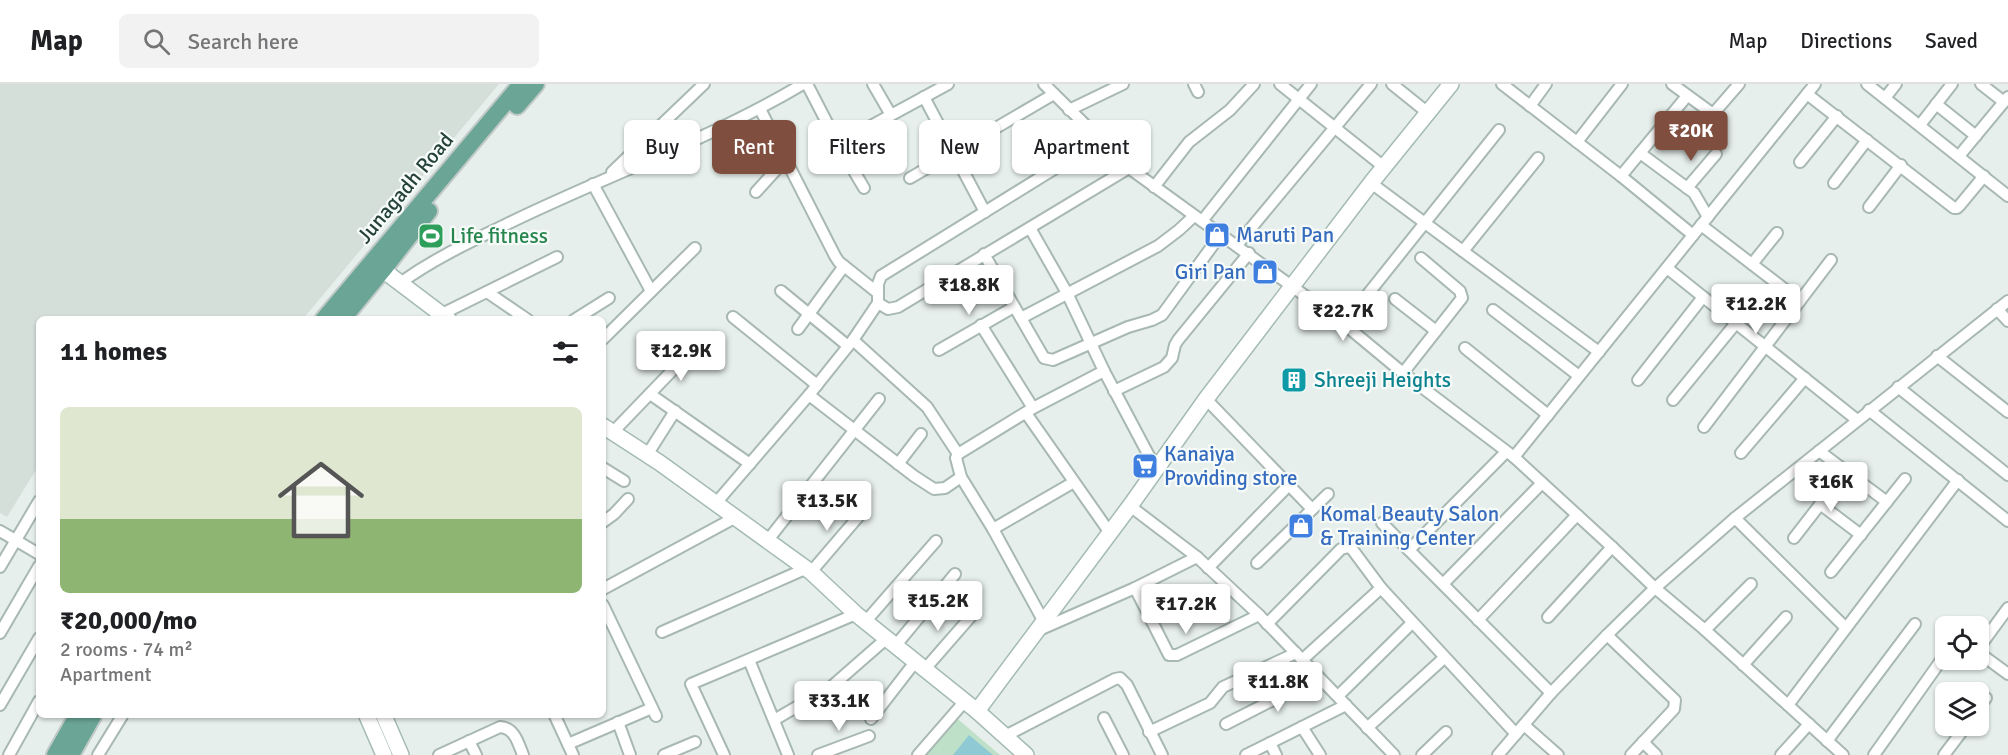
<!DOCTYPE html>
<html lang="en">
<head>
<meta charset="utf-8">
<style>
  :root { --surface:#fff; --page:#f2f2f2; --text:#202124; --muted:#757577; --line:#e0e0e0; --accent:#7f4e3f }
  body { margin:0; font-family:Signika,sans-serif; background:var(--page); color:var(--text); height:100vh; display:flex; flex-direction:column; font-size:22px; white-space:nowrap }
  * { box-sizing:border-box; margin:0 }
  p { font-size:20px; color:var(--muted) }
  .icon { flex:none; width:33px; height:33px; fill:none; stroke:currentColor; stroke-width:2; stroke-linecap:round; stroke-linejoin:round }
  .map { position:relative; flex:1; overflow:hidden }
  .details { position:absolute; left:36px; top:232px; width:570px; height:402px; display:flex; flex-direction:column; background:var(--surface); border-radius:9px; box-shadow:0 2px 4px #0004 }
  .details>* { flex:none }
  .guide { position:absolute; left:624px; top:36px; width:570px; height:54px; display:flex; gap:12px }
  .buttons { position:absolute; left:1935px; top:532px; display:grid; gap:12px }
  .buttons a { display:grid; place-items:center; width:54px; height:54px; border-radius:9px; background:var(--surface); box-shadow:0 2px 4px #0004; font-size:30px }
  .price { position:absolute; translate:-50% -51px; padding:0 14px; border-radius:6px; background:#fff; color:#222; font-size:20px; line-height:39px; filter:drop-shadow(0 2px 3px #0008) }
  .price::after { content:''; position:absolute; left:50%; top:36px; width:18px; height:14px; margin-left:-9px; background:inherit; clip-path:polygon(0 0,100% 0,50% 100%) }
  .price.current { background:var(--accent); color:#fff }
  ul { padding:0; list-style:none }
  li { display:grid; align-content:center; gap:12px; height:318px; padding:0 24px }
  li+li { border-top:2px solid var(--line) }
  li span { display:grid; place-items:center; height:186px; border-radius:9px; color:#555 }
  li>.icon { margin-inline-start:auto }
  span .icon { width:108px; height:108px; fill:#fffc; stroke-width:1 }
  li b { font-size:26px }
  h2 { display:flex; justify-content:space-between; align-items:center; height:72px; padding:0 24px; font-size:26px }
  .pill { padding:0 21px; border-radius:9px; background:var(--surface); box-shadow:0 2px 4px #0004; font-size:21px; line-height:54px }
  .pill.current { background:var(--accent); color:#fff }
  header { display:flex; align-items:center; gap:36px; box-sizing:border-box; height:84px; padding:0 30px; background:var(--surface); border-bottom:2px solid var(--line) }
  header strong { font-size:28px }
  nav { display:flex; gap:33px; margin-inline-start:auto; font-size:21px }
  .search { width:420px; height:54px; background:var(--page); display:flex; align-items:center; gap:15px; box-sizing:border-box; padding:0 21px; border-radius:9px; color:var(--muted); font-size:22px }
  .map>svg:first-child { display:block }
  .built { fill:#d4dfda }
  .green { fill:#bfe0c8 }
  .water { fill:#8ec9d4 }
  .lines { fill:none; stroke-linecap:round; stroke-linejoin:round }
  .street-casing { stroke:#a8b8b2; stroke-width:14 }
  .secondary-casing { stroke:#a4bbb3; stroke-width:18 }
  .primary-casing { stroke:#c2cac8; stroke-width:20 }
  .street { stroke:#fff; stroke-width:10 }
  .secondary { stroke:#fff; stroke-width:15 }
  .primary { stroke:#6aa596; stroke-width:16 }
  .labels { text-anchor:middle; stroke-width:4.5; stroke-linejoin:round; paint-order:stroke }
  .street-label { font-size:21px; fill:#24423a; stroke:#f7fbf9 }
  .shop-label { font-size:21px; fill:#366cbe; stroke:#f7fbf9; text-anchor:start }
  .leisure-label { font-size:21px; fill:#27864d; stroke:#f7fbf9; text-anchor:start }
  .culture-label { font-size:21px; fill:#0d838f; stroke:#f7fbf9; text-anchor:start }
</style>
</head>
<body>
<header>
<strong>Map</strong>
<div class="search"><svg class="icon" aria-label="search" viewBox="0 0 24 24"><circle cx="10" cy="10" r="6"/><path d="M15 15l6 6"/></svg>Search here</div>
<nav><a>Map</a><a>Directions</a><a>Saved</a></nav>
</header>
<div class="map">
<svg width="2008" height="671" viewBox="0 0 2008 671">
  <rect width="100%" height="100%" fill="#e6efeb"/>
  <path class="built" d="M0 0H499L303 235 39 236V381L7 433 0 429Z"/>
  <path class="green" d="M953 631 1000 671H920Z"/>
  <path class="water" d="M969 651 993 671H953Z"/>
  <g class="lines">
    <g class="street-casing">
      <g id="street">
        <path d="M807 0 838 60 864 104"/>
        <path d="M873 0 891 31"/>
        <path d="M1044 0 1129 84 1344 240 1403 289 1514 373 1612 463 1655 504 1705 546 1843 671"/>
        <path d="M1194 0 1198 8"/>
        <path d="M1280 0 1384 83"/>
        <path d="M1392 0 1428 29"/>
        <path d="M1502 0 1621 92 1693 151"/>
        <path d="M1672 0 1713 30 1739 0"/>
        <path d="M1867 0 2008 112"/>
        <path d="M1981 0 2004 18"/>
        <path d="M1807 10 1954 124H1957L1960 121 1984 92"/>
        <path d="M924 13 985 128"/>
        <path d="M1885 14 1896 0"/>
        <path d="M1936 20 1976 52"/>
        <path d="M1530 22 1546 0"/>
        <path d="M760 25 835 172 839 178 878 209"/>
        <path d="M1069 26 1123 0"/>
        <path d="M1920 41 1952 0"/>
        <path d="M1577 58 1622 0"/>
        <path d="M838 60 948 0"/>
        <path d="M1640 69 1694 109 1708 133"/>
        <path d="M1959 72 2008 13"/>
        <path d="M1800 78 1837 32"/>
        <path d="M612 88 704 0"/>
        <path d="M1621 92 1687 12"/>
        <path d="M910 94 1054 10"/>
        <path d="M1371 99 1599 268"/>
        <path d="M1834 99 1867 56"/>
        <path d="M593 100 651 207"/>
        <path d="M1154 103 1189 58 1230 26 1254 0"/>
        <path d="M1687 104 1716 70"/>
        <path d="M756 108 786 75"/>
        <path d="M1869 123 1901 81"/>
        <path d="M1202 137 1311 0"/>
        <path d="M1701 141 1800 217"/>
        <path d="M1030 144 1067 209 1104 287 1156 385"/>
        <path d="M1237 161 1371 0"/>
        <path d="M1463 167 1538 74"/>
        <path d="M984 170 1044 274 1053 276 1128 243 1152 236 1162 231 1221 150"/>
        <path d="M1752 180 1777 149"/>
        <path d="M1667 184 1857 336"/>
        <path d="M400 199C435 174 468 159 507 140 605 92 709 56 803 0"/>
        <path d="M781 207 848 262"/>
        <path d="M487 208 528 236"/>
        <path d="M1395 215 1436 247"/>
        <path d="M878 219 888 225 898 223 1129 84"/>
        <path d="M1997 225 2008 237"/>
        <path d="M1493 226 1579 292"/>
        <path d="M442 230 557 173"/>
        <path d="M733 233 817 301"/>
        <path d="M1021 234 1158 162 1179 146 1194 132"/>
        <path d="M574 236 609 214"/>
        <path d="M1344 240 1499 46"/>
        <path d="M981 241 1033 324"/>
        <path d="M798 245 844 182"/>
        <path d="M603 255 695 164"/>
        <path d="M853 256 927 323 958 370"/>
        <path d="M1465 264 1548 331"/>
        <path d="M939 266 1014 223"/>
        <path d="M1937 272 2008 328"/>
        <path d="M1403 289 1462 214 1460 207 1421 174"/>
        <path d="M1638 296 1703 213"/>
        <path d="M1898 303 2008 391"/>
        <path d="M1114 307 1164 283 1172 274 1175 261 1178 256 1249 169"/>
        <path d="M650 310 750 380"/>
        <path d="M809 311 914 392 934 405 945 404 961 393"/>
        <path d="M1206 315 1312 425"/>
        <path d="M1673 316 1736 239"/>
        <path d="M1869 326 2008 437"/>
        <path d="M1026 329 1110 449"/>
        <path d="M1704 343 1831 176"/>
        <path d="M613 348 691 267"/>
        <path d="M1819 367 1887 418"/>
        <path d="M1741 369 1805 294"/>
        <path d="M647 371 675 327"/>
        <path d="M1514 373 1815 0"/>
        <path d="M898 380 921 350"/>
        <path d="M603 384 624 397"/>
        <path d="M716 419 809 311 853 256 878 219V200L881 192 1101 56"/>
        <path d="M1820 420 1861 451"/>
        <path d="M1130 422 1197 473 1259 531 1394 671"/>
        <path d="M1735 434 1846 544"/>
        <path d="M603 438 614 430 628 415"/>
        <path d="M1382 439 1551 609"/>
        <path d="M993 445 1074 398"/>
        <path d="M0 447 39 470"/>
        <path d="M1794 454 1846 387"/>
        <path d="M768 456 879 315"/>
        <path d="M1409 466 1506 368"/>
        <path d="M1257 479 1328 410"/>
        <path d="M0 483 39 417"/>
        <path d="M1208 484 1289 401"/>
        <path d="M811 488 864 426"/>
        <path d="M1831 488 1905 395"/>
        <path d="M1443 500 1542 399"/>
        <path d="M1135 504 1169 571H1177L1259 531"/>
        <path d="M603 505 736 433"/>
        <path d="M603 521 656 632"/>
        <path d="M1548 533 1612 463"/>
        <path d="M1478 536 1577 431"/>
        <path d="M866 537 936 457"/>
        <path d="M1044 538 993 445 961 393 956 374 958 370 1033 324 1104 287"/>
        <path d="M1267 540 1341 465 1348 463 1352 465 1381 504 1516 650"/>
        <path d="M1039 546 1135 504 1197 473"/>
        <path d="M1705 546 1751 500"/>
        <path d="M662 548 805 485"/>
        <path d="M0 549 39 482"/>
        <path d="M1607 551 1675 616 1674 625 1631 671"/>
        <path d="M896 561 955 490"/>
        <path d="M1978 565 2008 524"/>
        <path d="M1978 568 2008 590"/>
        <path d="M749 576 788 671"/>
        <path d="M1302 576 1381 504"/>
        <path d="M1743 581 1786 533"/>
        <path d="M925 585 973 530"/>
        <path d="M1338 612 1412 539"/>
        <path d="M0 621 39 554"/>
        <path d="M1788 621 1958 396"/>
        <path d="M1978 624 1986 614"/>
        <path d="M555 632 573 671"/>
        <path d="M1104 634 1123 671"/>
        <path d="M871 635 915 578"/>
        <path d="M774 636 831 603 887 554"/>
        <path d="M618 638 630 671"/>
        <path d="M1226 640 1318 593"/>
        <path d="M1524 641 1558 671"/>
        <path d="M1302 643 1320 671"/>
        <path d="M1367 644 1444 574"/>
        <path d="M1149 648 1210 619 1223 603 1296 569"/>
        <path d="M1005 652 1115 595 1120 594 1127 601 1162 671"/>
        <path d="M469 657 476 671"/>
        <path d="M1827 657 1915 540"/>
        <path d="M1643 658 1656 671"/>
        <path d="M1270 659 1276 671"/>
        <path d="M568 660 652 624"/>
        <path d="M9 671 39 617"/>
        <path d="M98 671 122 632"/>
        <path d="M439 671 500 643C515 644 518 659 523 671"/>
        <path d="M664 671 695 658"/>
        <path d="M724 671 691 600 856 530"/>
        <path d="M818 671 869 652"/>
        <path d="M918 671 965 617"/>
        <path d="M1246 671 1346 621"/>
        <path d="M1422 671 1446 648"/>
        <path d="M1498 671 1551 609 1607 551 1655 504 1735 434 2008 217"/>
        <path d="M1781 671 1809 640"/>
        <path d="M1874 671 1942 575"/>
        <path d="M1944 671 1966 642"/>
      </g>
    </g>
    <g class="secondary-casing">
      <g id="secondary">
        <path d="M375 180 449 236"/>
        <path d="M603 342 660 379 811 488 856 530 977 627 1026 671"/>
        <path d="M977 627 1130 422 1206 315 1371 99 1451 0"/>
        <path d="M367 632 384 671"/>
        <path d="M384 632 401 671"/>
      </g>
    </g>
    <g class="primary-casing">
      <g id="primary">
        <path d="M517 22 536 0"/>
        <path d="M323 236 521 0"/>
        <path d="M342 236 383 186 429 127"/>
        <path d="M55 671 77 632"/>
        <path d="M71 671 93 632"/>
      </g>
    </g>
    <use href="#street" class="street"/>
    <use href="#secondary" class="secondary"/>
    <use href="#primary" class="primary"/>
  </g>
  <defs>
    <g id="shop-square" transform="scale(1.35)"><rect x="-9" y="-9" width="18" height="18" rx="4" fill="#3f7fe0" stroke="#f7fbf9"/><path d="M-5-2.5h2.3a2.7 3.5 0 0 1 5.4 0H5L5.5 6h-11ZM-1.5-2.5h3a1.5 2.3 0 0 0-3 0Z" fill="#fff"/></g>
    <g id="stadium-square" transform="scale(1.35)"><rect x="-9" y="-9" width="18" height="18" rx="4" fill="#2e9e5b" stroke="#f7fbf9"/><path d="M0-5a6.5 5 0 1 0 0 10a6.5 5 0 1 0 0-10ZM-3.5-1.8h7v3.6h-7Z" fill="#fff"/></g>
    <g id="building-square" transform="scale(1.35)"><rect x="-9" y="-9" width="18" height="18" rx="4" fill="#0f9aa8" stroke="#f7fbf9"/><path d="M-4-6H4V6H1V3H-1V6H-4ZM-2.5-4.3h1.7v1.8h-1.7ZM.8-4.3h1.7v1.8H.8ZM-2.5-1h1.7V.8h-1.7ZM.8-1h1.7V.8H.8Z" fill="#fff"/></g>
    <g id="supermarket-square" transform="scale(1.35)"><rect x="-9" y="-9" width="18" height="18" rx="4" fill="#3f7fe0" stroke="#f7fbf9"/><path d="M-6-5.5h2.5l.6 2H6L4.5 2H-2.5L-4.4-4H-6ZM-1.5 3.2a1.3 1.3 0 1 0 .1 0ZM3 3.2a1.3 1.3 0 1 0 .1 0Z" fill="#fff"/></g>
  </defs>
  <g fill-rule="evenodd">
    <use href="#shop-square" x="1217" y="151"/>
    <use href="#stadium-square" x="431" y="152"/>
    <use href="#shop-square" x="1265" y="188"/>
    <use href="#building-square" x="1294" y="296"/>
    <use href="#supermarket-square" x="1145" y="382"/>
    <use href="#shop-square" x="1301" y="442"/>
  </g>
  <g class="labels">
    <g class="street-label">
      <text transform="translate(405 104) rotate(-50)" y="7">Junagadh Road</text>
    </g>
    <g class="shop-label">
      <text x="1236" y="158">Maruti Pan</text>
      <text x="1246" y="195" text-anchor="end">Giri Pan</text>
      <text x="1164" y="377">Kanaiya<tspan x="1164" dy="24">Providing store</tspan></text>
      <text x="1320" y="437">Komal Beauty Salon<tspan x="1320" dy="24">&amp; Training Center</tspan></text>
    </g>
    <g class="leisure-label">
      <text x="450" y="159">Life fitness</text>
    </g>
    <g class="culture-label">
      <text x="1314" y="303">Shreeji Heights</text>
    </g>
  </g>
</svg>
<div class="buttons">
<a><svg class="icon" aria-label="locate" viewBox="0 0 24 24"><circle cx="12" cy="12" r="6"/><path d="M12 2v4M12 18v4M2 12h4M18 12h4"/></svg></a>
<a><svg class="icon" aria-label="layers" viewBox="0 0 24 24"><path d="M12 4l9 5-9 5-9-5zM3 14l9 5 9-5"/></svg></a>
</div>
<b class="price current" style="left:1691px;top:78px">₹20K</b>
<b class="price" style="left:969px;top:232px">₹18.8K</b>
<b class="price" style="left:1756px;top:251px">₹12.2K</b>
<b class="price" style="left:1343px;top:258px">₹22.7K</b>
<b class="price" style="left:681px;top:298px">₹12.9K</b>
<b class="price" style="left:1831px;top:429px">₹16K</b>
<b class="price" style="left:827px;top:448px">₹13.5K</b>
<b class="price" style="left:938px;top:548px">₹15.2K</b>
<b class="price" style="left:1186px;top:551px">₹17.2K</b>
<b class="price" style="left:1278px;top:629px">₹11.8K</b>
<b class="price" style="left:839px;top:648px">₹33.1K</b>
<div class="guide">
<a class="pill">Buy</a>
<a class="pill current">Rent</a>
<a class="pill">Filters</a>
<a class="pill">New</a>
<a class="pill">Apartment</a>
</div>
<section class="details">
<h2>11 homes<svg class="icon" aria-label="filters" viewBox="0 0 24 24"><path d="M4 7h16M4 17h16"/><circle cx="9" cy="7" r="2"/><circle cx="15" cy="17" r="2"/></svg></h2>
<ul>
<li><span style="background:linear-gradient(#dfe7d0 60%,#8fb573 0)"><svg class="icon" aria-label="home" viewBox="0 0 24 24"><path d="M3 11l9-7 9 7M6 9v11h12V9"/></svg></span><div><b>₹20,000/mo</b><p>2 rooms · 74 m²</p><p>Apartment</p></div></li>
</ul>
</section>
</div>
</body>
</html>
